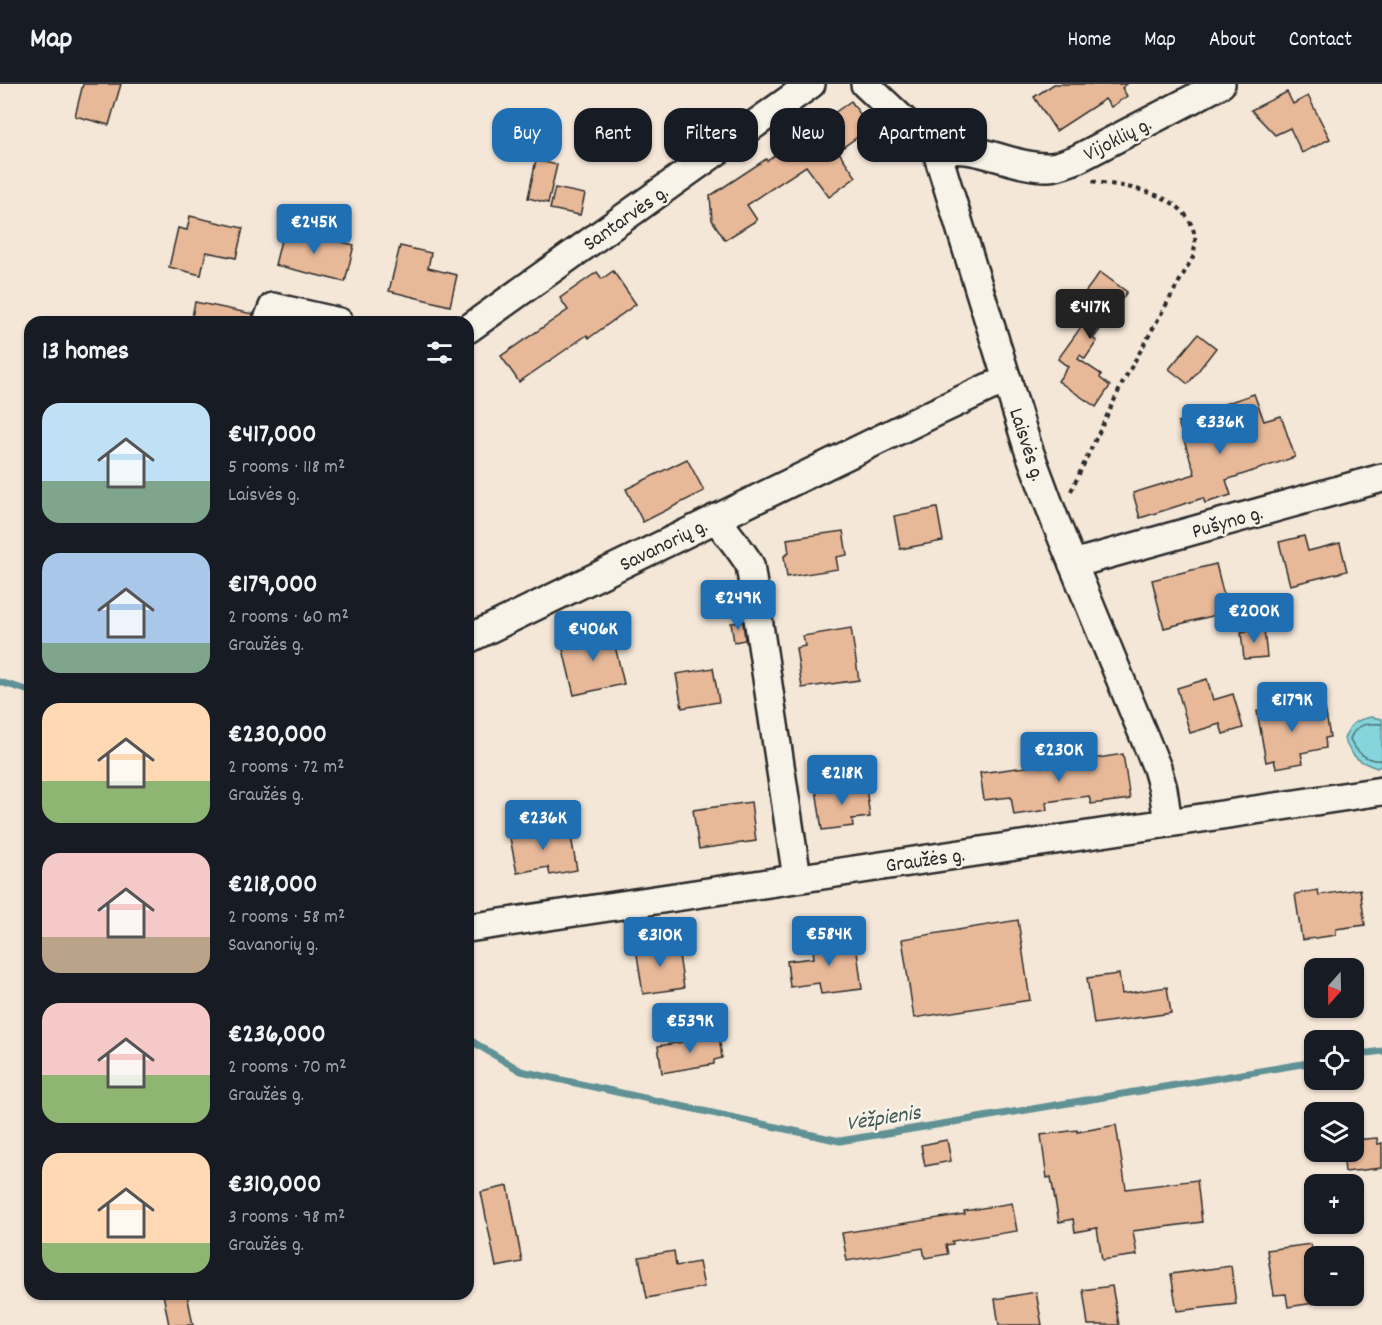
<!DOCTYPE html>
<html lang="en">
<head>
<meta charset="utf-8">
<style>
  :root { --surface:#171b24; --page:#242831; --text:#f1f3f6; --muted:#9ea1a6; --line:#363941; --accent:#1f6fb2 }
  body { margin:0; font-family:Dekko,sans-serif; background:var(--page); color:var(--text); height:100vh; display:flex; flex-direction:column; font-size:22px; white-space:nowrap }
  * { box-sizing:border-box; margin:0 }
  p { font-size:20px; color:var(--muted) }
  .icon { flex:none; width:33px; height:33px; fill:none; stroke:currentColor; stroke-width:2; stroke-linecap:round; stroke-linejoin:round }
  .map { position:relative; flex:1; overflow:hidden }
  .panel { position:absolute; left:24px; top:232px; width:450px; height:984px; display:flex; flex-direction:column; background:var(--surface); border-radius:18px; box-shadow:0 2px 4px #0004 }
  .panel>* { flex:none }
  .banner { position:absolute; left:492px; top:24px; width:570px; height:54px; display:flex; gap:12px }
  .needle { width:39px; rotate:200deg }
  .buttons { position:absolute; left:1304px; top:874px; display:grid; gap:12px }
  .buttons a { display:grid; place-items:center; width:60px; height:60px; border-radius:12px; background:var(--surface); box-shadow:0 2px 4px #0004; font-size:30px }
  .price { position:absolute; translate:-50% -51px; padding:0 14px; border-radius:6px; background:var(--accent); color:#fff; font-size:20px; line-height:39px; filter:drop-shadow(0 2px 3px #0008) }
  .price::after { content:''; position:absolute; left:50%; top:36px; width:18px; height:14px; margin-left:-9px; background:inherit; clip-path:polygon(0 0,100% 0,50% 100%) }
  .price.current { background:#222; color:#fff }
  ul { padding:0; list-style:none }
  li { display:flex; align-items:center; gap:18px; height:150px; padding:0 18px }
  li span { display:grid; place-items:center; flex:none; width:168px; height:120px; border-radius:18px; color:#555 }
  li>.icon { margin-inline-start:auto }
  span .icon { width:72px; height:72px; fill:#fffc; stroke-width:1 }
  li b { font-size:26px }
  h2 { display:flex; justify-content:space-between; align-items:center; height:72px; padding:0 18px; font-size:26px }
  .pill { padding:0 21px; border-radius:18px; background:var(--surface); box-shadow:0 2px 4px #0004; font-size:21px; line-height:54px }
  .pill.current { background:var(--accent); color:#fff }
  header { display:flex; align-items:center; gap:36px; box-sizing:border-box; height:84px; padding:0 30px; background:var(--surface); border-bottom:2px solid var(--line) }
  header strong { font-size:28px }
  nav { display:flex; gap:33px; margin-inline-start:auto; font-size:21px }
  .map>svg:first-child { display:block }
  .water { fill:#84d5dc; stroke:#609195; stroke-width:1.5 }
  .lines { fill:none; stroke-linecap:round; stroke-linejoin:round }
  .shore { stroke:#4f6f72; stroke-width:1.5 }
  .stream { stroke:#609195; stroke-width:7 }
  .building { fill:#e8b999; stroke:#2b2b2b; stroke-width:1.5 }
  .minor-casing { stroke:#2b2b2b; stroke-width:32 }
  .path { stroke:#2b2b2b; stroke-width:4; stroke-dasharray:4.5 4.5; stroke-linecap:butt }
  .minor { stroke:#f7f3e8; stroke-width:27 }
  .labels { text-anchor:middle; stroke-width:5; stroke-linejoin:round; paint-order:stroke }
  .street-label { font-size:21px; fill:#2b2b2b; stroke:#f7f3e8 }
  .water-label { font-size:22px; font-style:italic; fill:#415657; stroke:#f7f3e8 }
</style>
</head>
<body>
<header>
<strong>Map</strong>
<nav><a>Home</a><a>Map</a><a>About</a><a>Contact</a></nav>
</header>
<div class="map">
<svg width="1382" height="1241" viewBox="0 0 1382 1241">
  <rect width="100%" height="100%" fill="#f4e7d8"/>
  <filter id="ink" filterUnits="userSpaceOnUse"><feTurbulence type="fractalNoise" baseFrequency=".0167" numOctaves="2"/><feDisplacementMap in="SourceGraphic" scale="12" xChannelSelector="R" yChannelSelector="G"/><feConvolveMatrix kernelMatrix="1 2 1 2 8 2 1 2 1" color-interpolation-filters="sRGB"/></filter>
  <g filter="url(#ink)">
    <path class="water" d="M1371 633 1382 635V681L1377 684C1357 677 1352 673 1344 655 1349 640 1356 636 1371 633Z"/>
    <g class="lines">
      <path class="shore" d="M1382 640C1368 639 1356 639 1350 655 1356 668 1367 678 1382 676"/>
      <g class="stream">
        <path d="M0 598 30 607"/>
        <path d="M468 955 521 987 840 1057 1314 978"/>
        <path d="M1353 971 1382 967"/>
      </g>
    </g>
    <g class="building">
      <path d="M83 0H121L109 41 75 32Z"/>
      <path d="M1054 0H1127L1122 4 1127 12 1111 23 1105 15 1056 47 1034 13Z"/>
      <path d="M1287 8 1293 20 1308 12 1330 55 1302 69 1290 44 1275 51 1251 26Z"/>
      <path d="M851 17 870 44 838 67 856 93 829 113 806 82 747 121 757 136 725 156 712 136 710 112 766 75 767 77Z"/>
      <path d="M536 76 557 81 548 119 528 114Z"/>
      <path d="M555 104 585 110 580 131 550 125Z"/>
      <path d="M190 132 243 144 236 174 206 168 201 191 169 183 178 144 187 146Z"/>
      <path d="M284 144 354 161 345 198 275 181Z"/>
      <path d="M400 162 431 169 428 184 457 191 450 222 389 207Z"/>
      <path d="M613 187 636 220 589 254 587 251 519 298 501 272 568 226 560 214 597 188 602 195Z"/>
      <path d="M1100 188 1127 208 1093 255 1097 257 1085 275 1080 271 1078 275 1101 290 1100 294 1110 302 1096 323 1058 297 1068 283 1058 275 1089 232 1075 222Z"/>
      <path d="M195 218 253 230 252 238H191Z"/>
      <path d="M1198 250 1216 264 1188 300 1169 285Z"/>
      <path d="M1254 310 1264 337 1281 332 1295 373 1226 396 1231 411 1205 419 1203 414 1140 434 1133 409 1195 390 1178 338 1224 323V320Z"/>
      <path d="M687 375 704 407 643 438 626 405Z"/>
      <path d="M937 424 943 457 900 465 894 432Z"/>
      <path d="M843 447 847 471 836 473 838 485 787 493 784 472 789 469 787 455Z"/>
      <path d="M1304 452 1308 467 1340 459 1347 487 1290 501 1279 458Z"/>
      <path d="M1216 480 1228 528 1164 544 1152 496Z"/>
      <path d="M743 537 745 556 734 558 731 539Z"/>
      <path d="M851 544 859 596 802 604 796 564 805 562 803 552Z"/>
      <path d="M611 545 624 600 574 611 561 557Z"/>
      <path d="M1264 545 1267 573 1244 575 1241 548Z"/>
      <path d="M713 584 719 618 682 624 676 590Z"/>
      <path d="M1207 595 1213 616 1233 610 1243 644 1223 650 1220 640 1190 649 1177 604Z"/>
      <path d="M1305 619 1307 627 1325 624 1330 653 1325 654 1326 664 1301 669 1303 679 1276 684 1274 676 1266 678 1257 627Z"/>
      <path d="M1123 670 1130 715 1091 720 1089 712 1046 718 1047 726 1014 731 1011 713 984 716 980 689 1041 681V683Z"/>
      <path d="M847 700 848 706 866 704 870 733 852 735 853 742 822 746 816 705Z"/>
      <path d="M751 718 756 757 699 765 693 726Z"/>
      <path d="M548 742 549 751 570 747 577 786 550 791 548 783 517 789 509 749Z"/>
      <path d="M1360 805 1365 841 1336 845V851L1302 856 1295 810 1318 806 1319 811Z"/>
      <path d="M1018 836 1030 916 914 934 902 855Z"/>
      <path d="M855 852 862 905 821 910 819 899 790 903 787 877 814 874 812 857Z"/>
      <path d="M677 858 684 904 643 910 636 864Z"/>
      <path d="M1119 890 1122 910 1167 903 1171 929 1094 940 1087 894Z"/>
      <path d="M719 952 722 974 714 976V980L662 989 658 962Z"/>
      <path d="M1116 1041 1126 1105 1197 1096 1202 1138 1133 1147 1137 1171 1102 1176 1097 1144 1075 1148 1073 1135 1059 1138 1051 1093 1047 1094 1041 1051 1077 1046V1048Z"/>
      <path d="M1377 1054 1378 1060 1382 1059V1084L1345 1088 1343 1068H1353V1056Z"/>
      <path d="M947 1056 951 1077 925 1082 921 1061Z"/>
      <path d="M508 1102 522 1178 496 1183 481 1108Z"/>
      <path d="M1012 1119 1017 1147 952 1157 953 1160 946 1161 948 1170 925 1174 923 1164 847 1177 842 1149 965 1130 964 1127Z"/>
      <path d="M1311 1160 1314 1180V1219L1288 1223 1286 1210 1274 1211 1267 1166Z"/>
      <path d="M674 1167 676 1182 699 1178 704 1203 647 1214 639 1173Z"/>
      <path d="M1231 1182 1236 1220 1177 1227 1171 1190Z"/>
      <path d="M1112 1202 1119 1241H1088L1083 1206Z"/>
      <path d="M1036 1208 1042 1241H999L995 1215Z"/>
      <path d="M163 1210H187L193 1241H169Z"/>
    </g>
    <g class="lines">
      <g class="minor-casing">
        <g id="minor">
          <path d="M865 0 937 68 1028 364 1056 439 1157 684 1163 705 1168 739"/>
          <path d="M937 68C974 57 1011 84 1049 83 1058 83 1068 78 1077 75L1221 0"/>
          <path d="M267 238 273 223 339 238"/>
          <path d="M468 245 811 0"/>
          <path d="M716 434C727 450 740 464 750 481L797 794"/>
          <path d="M1073 480 1382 394"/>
          <path d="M468 555 934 329 989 303 1008 297"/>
          <path d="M468 844 1382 707"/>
        </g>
      </g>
      <path class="path" d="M1071 407 1123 298 1193 173C1194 167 1196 159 1195 154 1189 107 1126 103 1090 97"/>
      <use href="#minor" class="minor"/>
    </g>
  </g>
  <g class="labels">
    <g class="street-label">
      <text transform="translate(1117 54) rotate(-27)" y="7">Vijoklių g.</text>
      <text transform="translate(625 133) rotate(-35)" y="7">Santarvės g.</text>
      <text transform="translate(1028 360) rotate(72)" y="7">Laisvės g.</text>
      <text transform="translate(1227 437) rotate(-16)" y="7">Pušyno g.</text>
      <text transform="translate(663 460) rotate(-26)" y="7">Savanorių g.</text>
      <text transform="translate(925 775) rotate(-8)" y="7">Graužės g.</text>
    </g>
    <g class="water-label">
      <text transform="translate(883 1032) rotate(-9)" y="8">Vėžpienis</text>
    </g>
  </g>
</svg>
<div class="buttons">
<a><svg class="needle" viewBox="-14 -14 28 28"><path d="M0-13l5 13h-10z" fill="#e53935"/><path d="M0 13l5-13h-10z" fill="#9ea1a6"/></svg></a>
<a><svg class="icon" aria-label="locate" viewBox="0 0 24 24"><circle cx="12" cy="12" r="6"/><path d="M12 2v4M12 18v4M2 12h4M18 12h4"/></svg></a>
<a><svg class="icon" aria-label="layers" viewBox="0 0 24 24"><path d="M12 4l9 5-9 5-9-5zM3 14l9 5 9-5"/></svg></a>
<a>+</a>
<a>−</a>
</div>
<b class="price" style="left:314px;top:171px">€245K</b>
<b class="price current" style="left:1090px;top:256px">€417K</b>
<b class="price" style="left:1220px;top:371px">€336K</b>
<b class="price" style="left:738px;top:547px">€249K</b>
<b class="price" style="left:1254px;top:560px">€200K</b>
<b class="price" style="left:593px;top:578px">€406K</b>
<b class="price" style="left:1292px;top:649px">€179K</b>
<b class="price" style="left:1059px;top:699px">€230K</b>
<b class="price" style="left:842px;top:722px">€218K</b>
<b class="price" style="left:543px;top:767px">€236K</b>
<b class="price" style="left:829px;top:883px">€584K</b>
<b class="price" style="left:660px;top:884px">€310K</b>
<b class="price" style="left:690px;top:970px">€539K</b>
<div class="banner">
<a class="pill current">Buy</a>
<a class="pill">Rent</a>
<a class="pill">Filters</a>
<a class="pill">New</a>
<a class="pill">Apartment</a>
</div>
<section class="panel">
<h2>13 homes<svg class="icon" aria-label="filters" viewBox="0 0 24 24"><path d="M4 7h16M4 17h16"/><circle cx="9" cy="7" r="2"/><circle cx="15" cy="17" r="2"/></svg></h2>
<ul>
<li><span style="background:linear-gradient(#bfe0f5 65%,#7fa58c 0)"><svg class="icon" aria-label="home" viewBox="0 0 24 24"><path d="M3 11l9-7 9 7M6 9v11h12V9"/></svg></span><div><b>€417,000</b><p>5 rooms · 118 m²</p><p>Laisvės g.</p></div></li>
<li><span style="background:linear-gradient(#a9c7e8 75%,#7fa58c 0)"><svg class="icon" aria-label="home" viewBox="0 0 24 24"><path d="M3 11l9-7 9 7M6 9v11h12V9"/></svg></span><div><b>€179,000</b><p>2 rooms · 60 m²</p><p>Graužės g.</p></div></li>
<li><span style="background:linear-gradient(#ffd9b3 65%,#8fb573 0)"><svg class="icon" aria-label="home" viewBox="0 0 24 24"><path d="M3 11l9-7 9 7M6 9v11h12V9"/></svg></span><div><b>€230,000</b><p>2 rooms · 72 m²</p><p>Graužės g.</p></div></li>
<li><span style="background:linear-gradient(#f6c9c9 70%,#b9a48a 0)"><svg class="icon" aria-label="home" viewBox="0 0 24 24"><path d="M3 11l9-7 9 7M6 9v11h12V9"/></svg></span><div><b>€218,000</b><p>2 rooms · 58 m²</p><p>Savanorių g.</p></div></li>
<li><span style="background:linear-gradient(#f6c9c9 60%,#8fb573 0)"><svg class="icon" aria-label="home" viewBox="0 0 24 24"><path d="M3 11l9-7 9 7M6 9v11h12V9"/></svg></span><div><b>€236,000</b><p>2 rooms · 70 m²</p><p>Graužės g.</p></div></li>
<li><span style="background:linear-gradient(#ffd9b3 75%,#8fb573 0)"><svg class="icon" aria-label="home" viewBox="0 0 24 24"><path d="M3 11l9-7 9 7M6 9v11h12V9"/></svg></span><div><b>€310,000</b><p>3 rooms · 98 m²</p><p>Graužės g.</p></div></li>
</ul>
</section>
</div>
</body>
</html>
